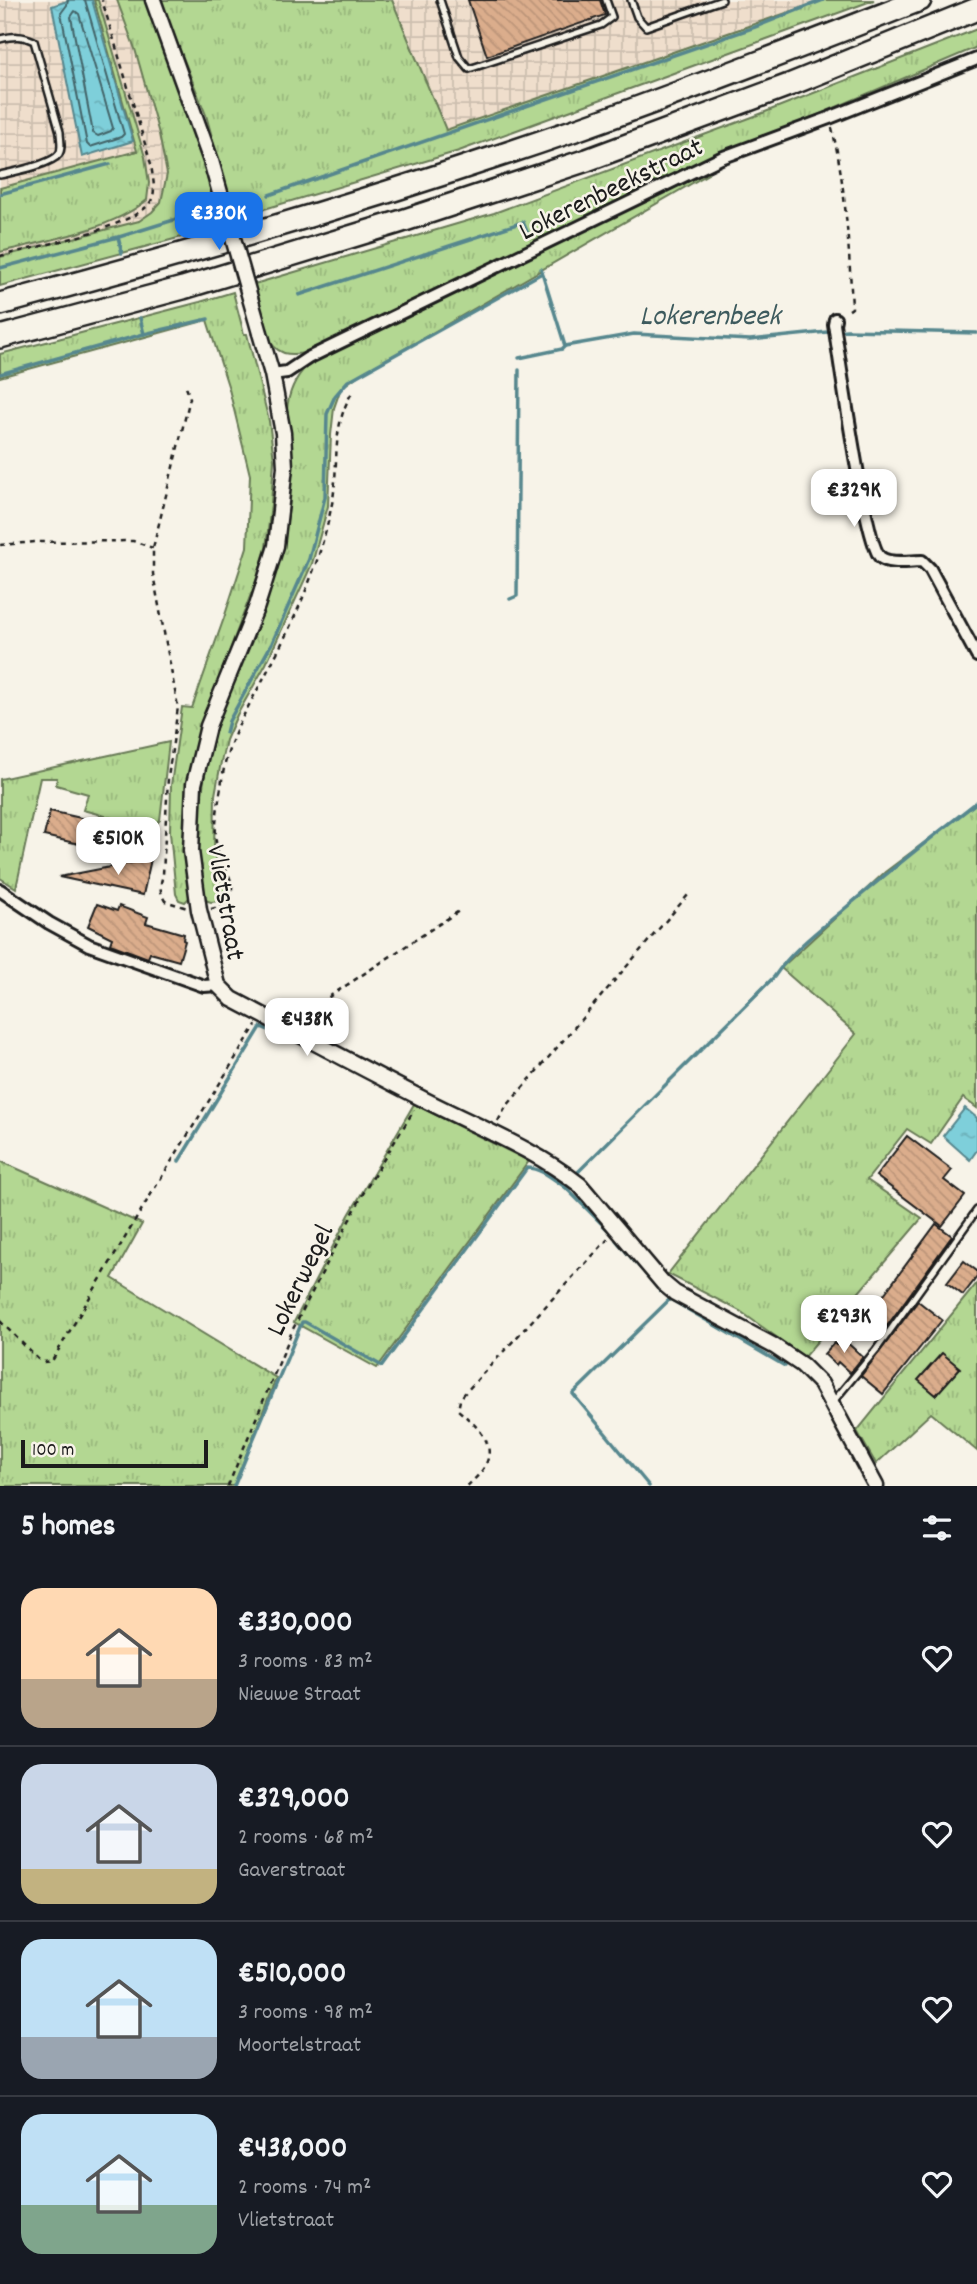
<!DOCTYPE html>
<html lang="en">
<head>
<meta charset="utf-8">
<style>
  :root { --surface:#171b24; --page:#20242c; --text:#f1f3f6; --muted:#9ea1a6; --line:#363941; --accent:#1a73e8 }
  body { margin:0; font-family:Dekko,sans-serif; background:var(--page); color:var(--text); height:100vh; display:flex; flex-direction:column; font-size:26px; white-space:nowrap }
  * { box-sizing:border-box; margin:0 }
  p { font-size:23px; color:var(--muted) }
  .icon { flex:none; width:38px; height:38px; fill:none; stroke:currentColor; stroke-width:2; stroke-linecap:round; stroke-linejoin:round }
  .map { position:relative; height:1486px; overflow:hidden }
  .sheet { display:flex; flex-direction:column; background:var(--surface); flex:1 }
  .sheet>* { flex:none }
  .scale { position:absolute; left:21px; bottom:18px; width:187px; box-sizing:border-box; padding-left:7px; border:4px solid #1c1c1c; border-top:0; font-size:19px; line-height:24px; white-space:nowrap; color:#1c1c1c; -webkit-text-stroke:5px #f7f3e8; paint-order:stroke }
  .price { position:absolute; translate:-50% -60px; padding:0 16px; border-radius:14px; background:#fff; color:#222; font-size:23px; line-height:46px; filter:drop-shadow(0 2px 4px #0008) }
  .price::after { content:''; position:absolute; left:50%; top:42px; width:21px; height:16px; margin-left:-10px; background:inherit; clip-path:polygon(0 0,100% 0,50% 100%) }
  .price.selected { background:var(--accent); color:#fff }
  ul { padding:0; list-style:none }
  li { display:flex; align-items:center; gap:21px; height:175px; padding:0 21px }
  li+li { border-top:2px solid var(--line) }
  li span { display:grid; place-items:center; flex:none; width:196px; height:140px; border-radius:21px; color:#555 }
  li>.icon { margin-inline-start:auto }
  span .icon { width:84px; height:84px; fill:#fffc; stroke-width:1 }
  li b { font-size:30px }
  h2 { display:flex; justify-content:space-between; align-items:center; height:84px; padding:0 21px; font-size:30px }
  .map>svg:first-child { display:block }
  .industrial { fill:url(#industrial-grid) }
  .grass { fill:url(#grass-tufts); stroke:#687a57; stroke-width:2 }
  .water { fill:url(#water-ripples); stroke:#57878e; stroke-width:2 }
  .lines { fill:none; stroke-linecap:round; stroke-linejoin:round }
  .shore { stroke:#436468; stroke-width:2 }
  .stream { stroke:#57878e; stroke-width:3.5 }
  .building { fill:url(#building-back-hatch); stroke:#1c1c1c; stroke-width:2 }
  .service-casing { stroke:#1c1c1c; stroke-width:10 }
  .minor-casing { stroke:#1c1c1c; stroke-width:16 }
  .tertiary-casing { stroke:#1c1c1c; stroke-width:19 }
  .motorway-casing { stroke:#1c1c1c; stroke-width:26 }
  .path { stroke:#1c1c1c; stroke-width:2.5; stroke-dasharray:5 5; stroke-linecap:butt }
  .service { stroke:#f7f3e8; stroke-width:5 }
  .minor { stroke:#f7f3e8; stroke-width:10 }
  .tertiary { stroke:#f7f3e8; stroke-width:14 }
  .motorway { stroke:#f7f3e8; stroke-width:21 }
  .tertiary-bridge-casing { stroke:#1c1c1c; stroke-width:19; stroke-linecap:butt }
  .tertiary-bridge { stroke:#f7f3e8; stroke-width:14 }
  .labels { text-anchor:middle; stroke-width:5; stroke-linejoin:round; paint-order:stroke }
  .street-label { font-size:28px; fill:#1c1c1c; stroke:#f7f3e8 }
  .water-label { font-size:30px; font-style:italic; fill:#3e5b5e; stroke:#f7f3e8 }
</style>
</head>
<body>
<div class="map">
<svg width="977" height="1486" viewBox="0 0 977 1486">
  <defs>
    <pattern id="industrial-grid" width="8" height="8" patternUnits="userSpaceOnUse" patternTransform="scale(1.75)"><rect width="8" height="8" fill="#efdecc"/><path d="M0 4h8M4 0v8" fill="none" stroke="#ccbeaf"/></pattern>
    <pattern id="grass-tufts" width="24" height="20" patternUnits="userSpaceOnUse" patternTransform="scale(1.75)"><rect width="24" height="20" fill="#b3d792"/><path d="M3 7l-1-3M5 7V3M7 7l1-3M15 17l-1-3M17 17v-4M19 17l1-3" fill="none" stroke="#99b87d"/></pattern>
    <pattern id="water-ripples" width="26" height="14" patternUnits="userSpaceOnUse" patternTransform="scale(1.75)"><rect width="26" height="14" fill="#7ecfda"/><path d="M2 4q2-2 4 0t4 0M15 11q2-2 4 0t4 0" fill="none" stroke="#6cb1ba"/></pattern>
    <pattern id="building-back-hatch" width="6" height="6" patternUnits="userSpaceOnUse" patternTransform="scale(1.75)"><rect width="6" height="6" fill="#dbad8c"/><path d="M-1 5l2 2M0 0l6 6M5-1l2 2" fill="none" stroke="#bb9478"/></pattern>
  </defs>
  <rect width="100%" height="100%" fill="#f7f3e8"/>
  <filter id="ink" filterUnits="userSpaceOnUse"><feTurbulence type="fractalNoise" baseFrequency=".0143" numOctaves="2"/><feDisplacementMap in="SourceGraphic" scale="14" xChannelSelector="R" yChannelSelector="G"/><feConvolveMatrix kernelMatrix="1 2 1 2 8 2 1 2 1" color-interpolation-filters="sRGB"/></filter>
  <g filter="url(#ink)">
    <g class="industrial">
      <path d="M0 0H117L135 49 159 134 167 174 161 202 152 212 139 221 0 257Z"/>
      <path d="M392 0H824L446 130Z"/>
    </g>
    <g class="grass">
      <path d="M94 0H98L145 157 149 183 147 200C111 230 45 241 0 252V188L137 151Z"/>
      <path d="M117 0H145L172 65 196 135 214 204 213 212 189 235 0 286V257L139 221 152 212 161 202 167 174 159 134 135 49Z"/>
      <path d="M160 0H392L446 130 824 0H874L459 151 234 218 206 115Z"/>
      <path d="M977 29V47L747 145 306 353C299 354 290 355 284 353 261 345 257 305 251 285L494 213 755 116Z"/>
      <path d="M707 170 708 174 359 375 341 388 334 408 331 435 328 506 312 564 266 664 237 715 226 740 221 762 215 795 214 855 228 890 219 901 211 902 205 900C202 879 198 858 199 837 199 787 211 738 228 692 252 628 282 569 290 501 295 450 268 399 312 361Z"/>
      <path d="M233 292 244 334H247L269 421 274 460 271 504 266 548 257 578 198 734 189 771 184 841 190 897 185 902 179 900 176 894 170 832 171 785 182 707 192 708 224 618 247 547 250 475 229 389 207 320 0 377V354L200 302Z"/>
      <path d="M169 742 160 820 154 826H142L83 810 88 794 56 785 57 778H40L16 888 0 878V779Z"/>
      <path d="M977 803V1108L963 1098 931 1144 907 1129 867 1180 922 1218 804 1357 740 1311 668 1274 856 1034 781 968 885 872Z"/>
      <path d="M414 1104 529 1161 377 1368 294 1322 349 1215Z"/>
      <path d="M0 1161 142 1224 112 1278 276 1378 234 1486H0Z"/>
      <path d="M977 1283V1451L931 1413 876 1464 857 1431Z"/>
    </g>
    <g class="water">
      <path d="M70 0H92L133 141 82 157 52 6Z"/>
      <path d="M965 1108 977 1118V1150L970 1160 943 1136Z"/>
    </g>
    <g class="lines">
      <g class="shore">
        <path d="M68 0 67 5 61 13 87 144 90 147 121 137 124 134 85 0"/>
        <path d="M75 11 79 14 113 128 111 131 98 136 93 133 71 17Z"/>
      </g>
      <g class="stream">
        <path d="M0 194 110 164"/>
        <path d="M269 195 755 27 823 0"/>
        <path d="M119 237 177 219"/>
        <path d="M0 268 118 237 122 253"/>
        <path d="M541 269 565 346 634 334 750 340 847 330 977 333"/>
        <path d="M299 295 523 222 528 234"/>
        <path d="M140 318 144 334"/>
        <path d="M519 358 562 349 565 346"/>
        <path d="M0 374 144 334 208 319"/>
        <path d="M510 599 517 596 519 370"/>
        <path d="M226 733 229 721 272 643 309 559 325 497 327 414 335 396 348 381 542 273"/>
        <path d="M308 1047 324 1056"/>
        <path d="M179 1161 261 1027 300 1043"/>
        <path d="M577 1173 774 977C792 950 819 930 843 910 887 873 932 837 977 802"/>
        <path d="M565 1187 609 1231"/>
        <path d="M616 1240 661 1292"/>
        <path d="M234 1486 302 1322H305L382 1366 527 1168C541 1168 553 1179 565 1187L568 1184"/>
        <path d="M649 1486 573 1394 670 1299 785 1366"/>
      </g>
    </g>
    <g class="building">
      <path d="M468 0H600L605 15 487 56Z"/>
      <path d="M50 811 151 834 145 859 44 836Z"/>
      <path d="M151 859 143 895 59 877Z"/>
      <path d="M97 904 117 911 119 906 148 917 146 923 184 934 183 940 185 941 179 961 150 953 148 958 110 944 112 938 88 926Z"/>
      <path d="M907 1136 952 1170 944 1180 965 1196 942 1226 876 1176Z"/>
      <path d="M936 1224 952 1236 887 1326 867 1312 879 1295 882 1297Z"/>
      <path d="M964 1261 977 1271V1277L963 1295 947 1283Z"/>
      <path d="M918 1301 942 1320 883 1394 861 1376Z"/>
      <path d="M842 1338 863 1357 850 1373 838 1362 836 1365 824 1354 834 1343 836 1345Z"/>
      <path d="M942 1353 960 1368 936 1395 918 1380Z"/>
    </g>
    <g class="lines">
      <g class="service-casing">
        <g id="service">
          <path d="M440 0 459 57 469 69 601 25 612 17 606 0"/>
          <path d="M631 0 637 17 646 27 722 0"/>
          <path d="M0 39C13 36 22 35 34 41L60 132C60 139 63 148 59 154 51 165 13 172 0 175"/>
          <path d="M832 1403 876 1350 977 1210"/>
        </g>
      </g>
      <g class="minor-casing">
        <g id="minor">
          <path d="M835 319 834 324C839 355 865 543 880 557 889 565 910 561 922 561L930 569 977 656"/>
          <path d="M272 374 287 372 308 358 721 158 829 118 977 59"/>
          <path d="M0 890 49 923 89 945 204 986 218 985"/>
        </g>
      </g>
      <g class="tertiary-casing">
        <g id="tertiary">
          <path d="M153 0 211 161"/>
          <path d="M260 333 272 374 283 433 285 467 276 546 257 606 208 726 194 784 191 851 199 910 218 985 232 999C295 1032 358 1066 421 1098 475 1126 533 1148 580 1185L663 1283 675 1293 774 1346 802 1365 821 1384 876 1486"/>
        </g>
      </g>
      <g class="motorway-casing">
        <g id="motorway">
          <path d="M0 304C195 252 388 195 578 129 693 89 807 44 920 0"/>
          <path d="M0 337 183 288 399 222 587 160 789 85 977 9"/>
        </g>
      </g>
      <g class="path">
        <path d="M832 128C846 186 849 249 852 308L845 313"/>
        <path d="M0 256C31 248 137 227 151 201 157 191 152 175 151 164L102 0"/>
        <path d="M186 387 190 398 153 548V574L178 707 168 778 163 875C160 885 159 891 165 901L187 908"/>
        <path d="M0 545 36 542 133 541 153 548"/>
        <path d="M211 909C221 907 231 900 232 889 233 876 219 863 217 849 213 828 219 802 222 780 228 736 249 707 269 668 291 627 310 586 323 541 327 528 330 513 333 499 339 460 331 427 353 391"/>
        <path d="M297 1021 300 1016 459 911"/>
        <path d="M498 1121 506 1107 688 895"/>
        <path d="M0 1321 38 1359 43 1362 52 1361 145 1204 256 1025"/>
        <path d="M228 1486 293 1329 364 1192 414 1110"/>
        <path d="M467 1486C504 1455 489 1436 458 1410L460 1400 464 1394 608 1239"/>
      </g>
      <use href="#service" class="service"/>
      <use href="#minor" class="minor"/>
      <use href="#tertiary" class="tertiary"/>
      <use href="#motorway" class="motorway"/>
      <g class="tertiary-bridge-casing">
        <path id="tertiary-bridge" d="M211 161 260 333"/>
      </g>
      <use href="#tertiary-bridge" class="tertiary-bridge"/>
    </g>
  </g>
  <g class="labels">
    <g class="street-label">
      <text transform="translate(610 187) rotate(-26)" y="10">Lokerenbeekstraat</text>
      <text transform="translate(228 902) rotate(80)" y="10">Vlietstraat</text>
      <text transform="translate(298 1279) rotate(-64)" y="10">Lokerwegel</text>
    </g>
    <g class="water-label">
      <text x="710" y="324">Lokerenbeek</text>
    </g>
  </g>
</svg>
<div class="scale">100 m</div>
<b class="price selected" style="left:219px;top:252px">€330K</b>
<b class="price" style="left:854px;top:529px">€329K</b>
<b class="price" style="left:118px;top:877px">€510K</b>
<b class="price" style="left:307px;top:1058px">€438K</b>
<b class="price" style="left:844px;top:1355px">€293K</b>
</div>
<section class="sheet">
<h2>5 homes<svg class="icon" aria-label="filters" viewBox="0 0 24 24"><path d="M4 7h16M4 17h16"/><circle cx="9" cy="7" r="2"/><circle cx="15" cy="17" r="2"/></svg></h2>
<ul>
<li><span style="background:linear-gradient(#ffd9b3 65%,#b9a48a 0)"><svg class="icon" aria-label="home" viewBox="0 0 24 24"><path d="M3 11l9-7 9 7M6 9v11h12V9"/></svg></span><div><b>€330,000</b><p>3 rooms · 83 m²</p><p>Nieuwe Straat</p></div><svg class="icon" aria-label="heart" viewBox="0 0 24 24"><path d="M12 20l-8-8c-3-5 5-10 8-4 3-6 11-1 8 4z"/></svg></li>
<li><span style="background:linear-gradient(#c9d6e8 75%,#c2b280 0)"><svg class="icon" aria-label="home" viewBox="0 0 24 24"><path d="M3 11l9-7 9 7M6 9v11h12V9"/></svg></span><div><b>€329,000</b><p>2 rooms · 68 m²</p><p>Gaverstraat</p></div><svg class="icon" aria-label="heart" viewBox="0 0 24 24"><path d="M12 20l-8-8c-3-5 5-10 8-4 3-6 11-1 8 4z"/></svg></li>
<li><span style="background:linear-gradient(#bfe0f5 70%,#9aa5b1 0)"><svg class="icon" aria-label="home" viewBox="0 0 24 24"><path d="M3 11l9-7 9 7M6 9v11h12V9"/></svg></span><div><b>€510,000</b><p>3 rooms · 98 m²</p><p>Moortelstraat</p></div><svg class="icon" aria-label="heart" viewBox="0 0 24 24"><path d="M12 20l-8-8c-3-5 5-10 8-4 3-6 11-1 8 4z"/></svg></li>
<li><span style="background:linear-gradient(#bfe0f5 65%,#7fa58c 0)"><svg class="icon" aria-label="home" viewBox="0 0 24 24"><path d="M3 11l9-7 9 7M6 9v11h12V9"/></svg></span><div><b>€438,000</b><p>2 rooms · 74 m²</p><p>Vlietstraat</p></div><svg class="icon" aria-label="heart" viewBox="0 0 24 24"><path d="M12 20l-8-8c-3-5 5-10 8-4 3-6 11-1 8 4z"/></svg></li>
</ul>
</section>
</body>
</html>
